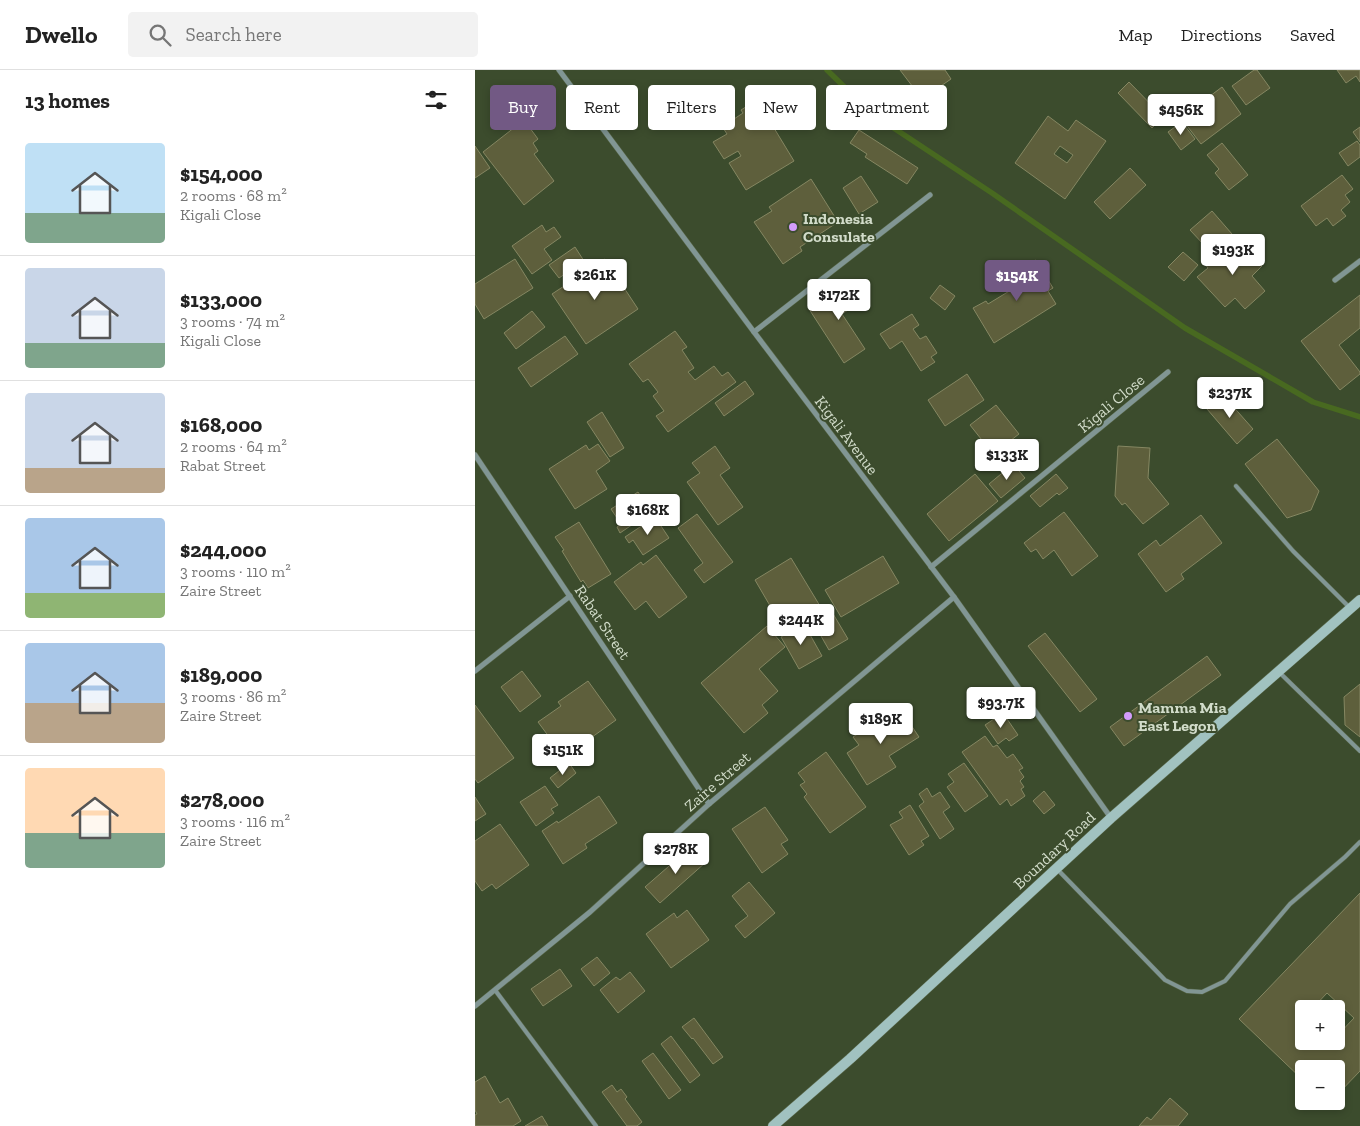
<!DOCTYPE html>
<html lang="en">
<head>
<meta charset="utf-8">
<style>
  :root { --surface:#fff; --page:#f2f2f2; --text:#222; --muted:#767676; --line:#e0e0e0; --accent:#725984 }
  body { margin:0; font-family:"Zilla Slab",serif; background:var(--page); color:var(--text); height:100vh; display:flex; flex-direction:column; font-size:19px; white-space:nowrap }
  * { box-sizing:border-box; margin:0 }
  p { font-size:16px; color:var(--muted) }
  .icon { flex:none; width:28px; height:28px; fill:none; stroke:currentColor; stroke-width:2; stroke-linecap:round; stroke-linejoin:round }
  .map { position:relative; flex:1; overflow:hidden }
  .drawer { display:flex; flex-direction:column; background:var(--surface); width:475px }
  .drawer>* { flex:none }
  .guide { position:absolute; left:15px; top:15px; width:475px; height:45px; display:flex; gap:10px }
  .tools { position:absolute; left:820px; top:930px; display:grid; gap:10px }
  .tools a { display:grid; place-items:center; width:50px; height:50px; border-radius:5px; background:var(--surface); box-shadow:0 2px 8px #0003; font-size:25px }
  .price { position:absolute; translate:-50% -42px; padding:0 11px; border-radius:5px; background:#fff; color:#222; font-size:16px; line-height:32px; filter:drop-shadow(0 1px 2px #0008) }
  .price::after { content:''; position:absolute; left:50%; top:30px; width:15px; height:11px; margin-left:-8px; background:inherit; clip-path:polygon(0 0,100% 0,50% 100%) }
  .price.selected { background:var(--accent); color:#fff }
  ul { padding:0; list-style:none }
  li { display:flex; align-items:center; gap:15px; height:125px; padding:0 25px }
  li+li { border-top:1px solid var(--line) }
  li span { display:grid; place-items:center; flex:none; width:140px; height:100px; border-radius:5px; color:#555 }
  li>.icon { margin-inline-start:auto }
  span .icon { width:60px; height:60px; fill:#fffc; stroke-width:1 }
  li b { font-size:21px }
  h2 { display:flex; justify-content:space-between; align-items:center; height:60px; padding:0 25px; font-size:21px }
  .chip { padding:0 18px; border-radius:5px; background:var(--surface); box-shadow:0 2px 8px #0003; font-size:18px; line-height:45px }
  .chip.selected { background:var(--accent); color:#fff }
  header { display:flex; align-items:center; gap:30px; box-sizing:border-box; height:70px; padding:0 25px; background:var(--surface); border-bottom:1px solid var(--line) }
  header strong { font-size:24px }
  nav { display:flex; gap:28px; margin-inline-start:auto; font-size:18px }
  .search { width:350px; height:45px; background:var(--page); display:flex; align-items:center; gap:12px; box-sizing:border-box; padding:0 18px; border-radius:5px; color:var(--muted); font-size:19px }
  main { display:flex; flex:1; min-height:0 }
  .map>svg:first-child { display:block }
  .lines { fill:none; stroke-linecap:round; stroke-linejoin:round }
  .stream { stroke:#486920; stroke-width:5.5 }
  .building { fill:#5e5f3c; stroke:#858762; fill-rule:evenodd }
  .service-casing { stroke:#5a694c; stroke-width:5 }
  .minor-casing { stroke:#5a694c; stroke-width:6 }
  .secondary-casing { stroke:#5a694c; stroke-width:11 }
  .service { stroke:#819694; stroke-width:4 }
  .minor { stroke:#819694; stroke-width:5 }
  .secondary { stroke:#a1c2c0; stroke-width:10 }
  .poi-dot { fill:#d49cfc; stroke:#3c4c2d; stroke-width:2 }
  .labels { text-anchor:middle; stroke-width:4; stroke-linejoin:round; paint-order:stroke }
  .poi-label { font-size:16px; font-weight:bold; fill:#d2dcca; stroke:#3c4c2d; text-anchor:start }
  .street-label { font-size:16px; fill:#d2dcca; stroke:#3c4c2d }
</style>
</head>
<body>
<header>
<strong>Dwello</strong>
<div class="search"><svg class="icon" aria-label="search" viewBox="0 0 24 24"><circle cx="10" cy="10" r="6"/><path d="M15 15l6 6"/></svg>Search here</div>
<nav><a>Map</a><a>Directions</a><a>Saved</a></nav>
</header>
<main>
<section class="drawer">
<h2>13 homes<svg class="icon" aria-label="filters" viewBox="0 0 24 24"><path d="M4 7h16M4 17h16"/><circle cx="9" cy="7" r="2"/><circle cx="15" cy="17" r="2"/></svg></h2>
<ul>
<li><span style="background:linear-gradient(#bfe0f5 70%,#7fa58c 0)"><svg class="icon" aria-label="home" viewBox="0 0 24 24"><path d="M3 11l9-7 9 7M6 9v11h12V9"/></svg></span><div><b>$154,000</b><p>2 rooms · 68 m²</p><p>Kigali Close</p></div></li>
<li><span style="background:linear-gradient(#c9d6e8 75%,#7fa58c 0)"><svg class="icon" aria-label="home" viewBox="0 0 24 24"><path d="M3 11l9-7 9 7M6 9v11h12V9"/></svg></span><div><b>$133,000</b><p>3 rooms · 74 m²</p><p>Kigali Close</p></div></li>
<li><span style="background:linear-gradient(#c9d6e8 75%,#b9a48a 0)"><svg class="icon" aria-label="home" viewBox="0 0 24 24"><path d="M3 11l9-7 9 7M6 9v11h12V9"/></svg></span><div><b>$168,000</b><p>2 rooms · 64 m²</p><p>Rabat Street</p></div></li>
<li><span style="background:linear-gradient(#a9c7e8 75%,#8fb573 0)"><svg class="icon" aria-label="home" viewBox="0 0 24 24"><path d="M3 11l9-7 9 7M6 9v11h12V9"/></svg></span><div><b>$244,000</b><p>3 rooms · 110 m²</p><p>Zaire Street</p></div></li>
<li><span style="background:linear-gradient(#a9c7e8 60%,#b9a48a 0)"><svg class="icon" aria-label="home" viewBox="0 0 24 24"><path d="M3 11l9-7 9 7M6 9v11h12V9"/></svg></span><div><b>$189,000</b><p>3 rooms · 86 m²</p><p>Zaire Street</p></div></li>
<li><span style="background:linear-gradient(#ffd9b3 65%,#7fa58c 0)"><svg class="icon" aria-label="home" viewBox="0 0 24 24"><path d="M3 11l9-7 9 7M6 9v11h12V9"/></svg></span><div><b>$278,000</b><p>3 rooms · 116 m²</p><p>Zaire Street</p></div></li>
</ul>
</section>
<div class="map">
<svg width="885" height="1056" viewBox="0 0 885 1056">
  <rect width="100%" height="100%" fill="#3c4c2d"/>
  <g class="lines">
    <path class="stream" d="M352 0 396 43 517 123 710 258 838 332 885 347"/>
  </g>
  <g class="building">
    <path d="M425 0H470L476 9 447 29Z"/>
    <path d="M779 0H782L795 18 771 35 757 16Z"/>
    <path d="M862 0H885V12L881 6 871 13Z"/>
    <path d="M654 12 688 47 677 58 643 23Z"/>
    <path d="M747 17 766 44 726 74 706 48Z"/>
    <path d="M462 24 467 31 446 46 441 39Z"/>
    <path d="M282 30 319 91 271 120 254 93 266 86 263 81 249 89 238 72 252 64 245 53 257 46 259 49 268 43 266 40Z"/>
    <path d="M573 46 593 61 601 50 631 71 590 129 540 93ZM585 76 598 85 592 93 579 84Z"/>
    <path d="M49 50 63 69 58 73 63 81 59 84 79 111 49 135 8 82Z"/>
    <path d="M707 52 720 69 706 80 693 62Z"/>
    <path d="M885 57V72L878 62Z"/>
    <path d="M384 60 443 98 432 114 390 87 392 84 375 73Z"/>
    <path d="M882 71 885 75V87L873 96 864 83Z"/>
    <path d="M747 73 773 105 754 120 740 103 744 99 732 85Z"/>
    <path d="M0 76 15 98 0 108Z"/>
    <path d="M655 98 671 115 635 149 619 132Z"/>
    <path d="M867 105 878 119 870 125 875 132 866 140 871 146 858 156 852 148 841 156 826 136Z"/>
    <path d="M386 106 403 132 384 144 368 118Z"/>
    <path d="M336 109 363 152 325 177 327 181 308 194 279 152 297 141 294 137Z"/>
    <path d="M737 141 757 164 743 176 737 169 730 176 715 160Z"/>
    <path d="M67 155 71 162 79 157 86 167 69 179 77 190 57 204 37 176Z"/>
    <path d="M765 171 787 196 777 206 790 221 770 239 760 228 750 237 722 207 733 198 730 194 753 173 757 177Z"/>
    <path d="M100 177 109 191 84 208 74 195Z"/>
    <path d="M708 182 723 195 709 211 693 197Z"/>
    <path d="M40 189 58 218 9 249 0 234V214Z"/>
    <path d="M130 189 163 239 111 274 77 224Z"/>
    <path d="M561 190 578 218 573 221 581 234 519 273 498 238 511 231 513 234 536 220 529 209Z"/>
    <path d="M375 212 388 230 367 244 390 279 369 293 334 239Z"/>
    <path d="M465 215 480 226 470 240 455 228Z"/>
    <path d="M885 225V258L864 275 885 302V304L865 320 826 271Z"/>
    <path d="M57 241 70 257 41 279 29 263Z"/>
    <path d="M437 244 444 255 438 259 445 269 451 266 462 283 456 287 460 292 446 301 427 271 415 279 405 264Z"/>
    <path d="M200 261 212 277 207 280 219 298 213 302 220 310 239 296 247 306 253 302 261 312 193 362 181 346 189 341 178 326 183 322 173 309 168 312 154 294Z"/>
    <path d="M90 266 103 284 56 317 43 298Z"/>
    <path d="M492 304 509 330 470 356 453 330Z"/>
    <path d="M270 311 279 324 249 346 240 333Z"/>
    <path d="M748 325 778 359 762 374 732 339Z"/>
    <path d="M521 335 544 364 518 384 495 355Z"/>
    <path d="M127 342 149 378 135 387 112 352Z"/>
    <path d="M802 369 844 421 836 440 812 448 770 394Z"/>
    <path d="M123 374 135 391 121 401 132 419 100 439 74 399 111 375 114 380Z"/>
    <path d="M240 376 255 398 245 405 268 437 243 455 212 412 225 403 217 393Z"/>
    <path d="M643 376 675 378 673 408 694 434 668 454 650 433 647 435 640 426Z"/>
    <path d="M538 394 550 408 526 428 514 414Z"/>
    <path d="M500 404 523 431 474 471 452 444Z"/>
    <path d="M581 404 593 418 584 425 582 423 565 437 555 426Z"/>
    <path d="M163 422 176 442 145 463 142 457 146 454 136 439Z"/>
    <path d="M589 442 623 486 597 506 579 480 568 489 561 479 556 482 549 473Z"/>
    <path d="M222 444 258 492 229 513 219 500 228 493 203 458Z"/>
    <path d="M726 445 747 473 706 504 709 509 691 522 663 484 681 470 685 476Z"/>
    <path d="M180 447 194 468 168 485 158 470 154 473 150 467Z"/>
    <path d="M104 452 136 504 113 518 108 510 106 512 87 481 89 480 80 467Z"/>
    <path d="M181 485 212 527 184 548 171 531 160 540 139 512 166 492 168 495Z"/>
    <path d="M408 486 424 513 366 547 350 520Z"/>
    <path d="M316 488 345 536 308 558 280 510Z"/>
    <path d="M357 542 373 569 354 580 338 552Z"/>
    <path d="M329 554 347 586 324 599 306 567Z"/>
    <path d="M292 556 310 577 284 599 303 621 287 635 293 643 269 663 226 613Z"/>
    <path d="M570 563 622 629 605 642 553 576Z"/>
    <path d="M732 586 746 605 649 676 635 657Z"/>
    <path d="M47 601 66 626 45 642 26 617Z"/>
    <path d="M113 611 141 650 89 687 63 652 86 636 83 632Z"/>
    <path d="M885 614V667L870 655 869 627Z"/>
    <path d="M0 635 39 688 3 713 0 709Z"/>
    <path d="M424 637 444 667 414 686 421 697 392 715 372 683 384 675 378 667Z"/>
    <path d="M528 643 543 665 534 671 531 668 523 674 510 655Z"/>
    <path d="M510 666 518 677 522 675 532 688 538 684 548 698 544 700 549 707 545 711 549 717 546 719 550 726 536 736 532 729 525 735 487 682Z"/>
    <path d="M351 682 391 737 355 763 329 727 332 724 325 715 330 712 323 703Z"/>
    <path d="M94 693 101 703 83 718 75 708Z"/>
    <path d="M489 693 513 726 490 742 472 717 479 712 473 704Z"/>
    <path d="M70 716 83 735 76 739 79 743 61 756 45 732Z"/>
    <path d="M452 718 457 727 465 722 475 737 468 742 479 759 465 769 444 736 449 732 444 724Z"/>
    <path d="M569 721 580 735 569 744 558 731Z"/>
    <path d="M124 726 142 753 110 774 112 778 88 794 67 761 82 751 83 753Z"/>
    <path d="M0 727 11 744 0 751Z"/>
    <path d="M435 735 454 766 446 771 449 775 434 785 415 755 428 748 424 742Z"/>
    <path d="M290 737 313 770 306 774 313 784 287 803 257 759Z"/>
    <path d="M25 754 54 795 21 819 17 814 7 821 0 811V771Z"/>
    <path d="M217 776 231 792 185 833 170 817Z"/>
    <path d="M274 812 300 843 270 868 260 856 273 846 257 826Z"/>
    <path d="M885 823V1001L861 1026V999H829V1011L764 949ZM852 923 879 948 861 967V971H857L850 978 842 971H829V958L823 953 829 947V939H837Z"/>
    <path d="M212 840 234 870 196 898 171 864 199 843 202 848Z"/>
    <path d="M122 887 135 903 119 916 106 899Z"/>
    <path d="M85 899 97 916 68 936 56 919Z"/>
    <path d="M155 902 170 921 143 943 125 920 141 907 145 910Z"/>
    <path d="M219 948 248 987 238 994 218 968 217 969 207 957Z"/>
    <path d="M196 966 225 1005 215 1013 186 974Z"/>
    <path d="M178 983 206 1020 194 1029 167 991Z"/>
    <path d="M10 1006 25 1033 33 1028 46 1051 38 1056H0V1045L2 1044 0 1040V1012Z"/>
    <path d="M137 1015 142 1022 146 1019 152 1027 150 1029 167 1052 162 1056H152L127 1022Z"/>
    <path d="M695 1028 713 1044 703 1056H664L672 1047 676 1050Z"/>
    <path d="M67 1046 73 1056H50Z"/>
  </g>
  <g class="lines">
    <g class="service-casing">
      <g id="service">
        <path d="M761 416 818 481 875 538"/>
        <path d="M805 603 885 681"/>
        <path d="M583 800 690 910 712 921 727 922 750 911 815 834 870 787 885 772"/>
        <path d="M20 920 121 1056"/>
      </g>
    </g>
    <g class="minor-casing">
      <g id="minor">
        <path d="M84 0 279 262 479 527 636 748"/>
        <path d="M860 210 885 191"/>
        <path d="M279 262 455 125"/>
        <path d="M0 385 234 734"/>
        <path d="M456 497 693 302"/>
        <path d="M0 601 95 526"/>
        <path d="M0 936 115 842 234 734 479 527"/>
      </g>
    </g>
    <g class="secondary-casing">
      <path id="secondary" d="M298 1056 375 989 636 748 885 530"/>
    </g>
    <use href="#service" class="service"/>
    <use href="#minor" class="minor"/>
    <use href="#secondary" class="secondary"/>
  </g>
  <g class="poi-dot">
    <circle cx="318" cy="157" r="5"/>
    <circle cx="653" cy="646" r="5"/>
  </g>
  <g class="labels">
    <g class="poi-label">
      <text x="328" y="154">Indonesia<tspan x="328" dy="18">Consulate</tspan></text>
      <text x="663" y="643">Mamma Mia<tspan x="663" dy="18">East Legon</tspan></text>
    </g>
    <g class="street-label">
      <text transform="translate(636 333) rotate(-40)" y="6">Kigali Close</text>
      <text transform="translate(372 365) rotate(53)" y="6">Kigali Avenue</text>
      <text transform="translate(128 552) rotate(56)" y="6">Rabat Street</text>
      <text transform="translate(242 711) rotate(-41)" y="6">Zaire Street</text>
      <text transform="translate(579 780) rotate(-43)" y="6">Boundary Road</text>
    </g>
  </g>
</svg>
<div class="tools">
<a>+</a>
<a>−</a>
</div>
<b class="price" style="left:706px;top:66px">$456K</b>
<b class="price" style="left:758px;top:206px">$193K</b>
<b class="price" style="left:120px;top:231px">$261K</b>
<b class="price selected" style="left:542px;top:232px">$154K</b>
<b class="price" style="left:364px;top:251px">$172K</b>
<b class="price" style="left:755px;top:349px">$237K</b>
<b class="price" style="left:532px;top:411px">$133K</b>
<b class="price" style="left:173px;top:466px">$168K</b>
<b class="price" style="left:326px;top:576px">$244K</b>
<b class="price" style="left:526px;top:659px">$93.7K</b>
<b class="price" style="left:406px;top:675px">$189K</b>
<b class="price" style="left:88px;top:706px">$151K</b>
<b class="price" style="left:201px;top:805px">$278K</b>
<div class="guide">
<a class="chip selected">Buy</a>
<a class="chip">Rent</a>
<a class="chip">Filters</a>
<a class="chip">New</a>
<a class="chip">Apartment</a>
</div>
</div>
</main>
</body>
</html>
